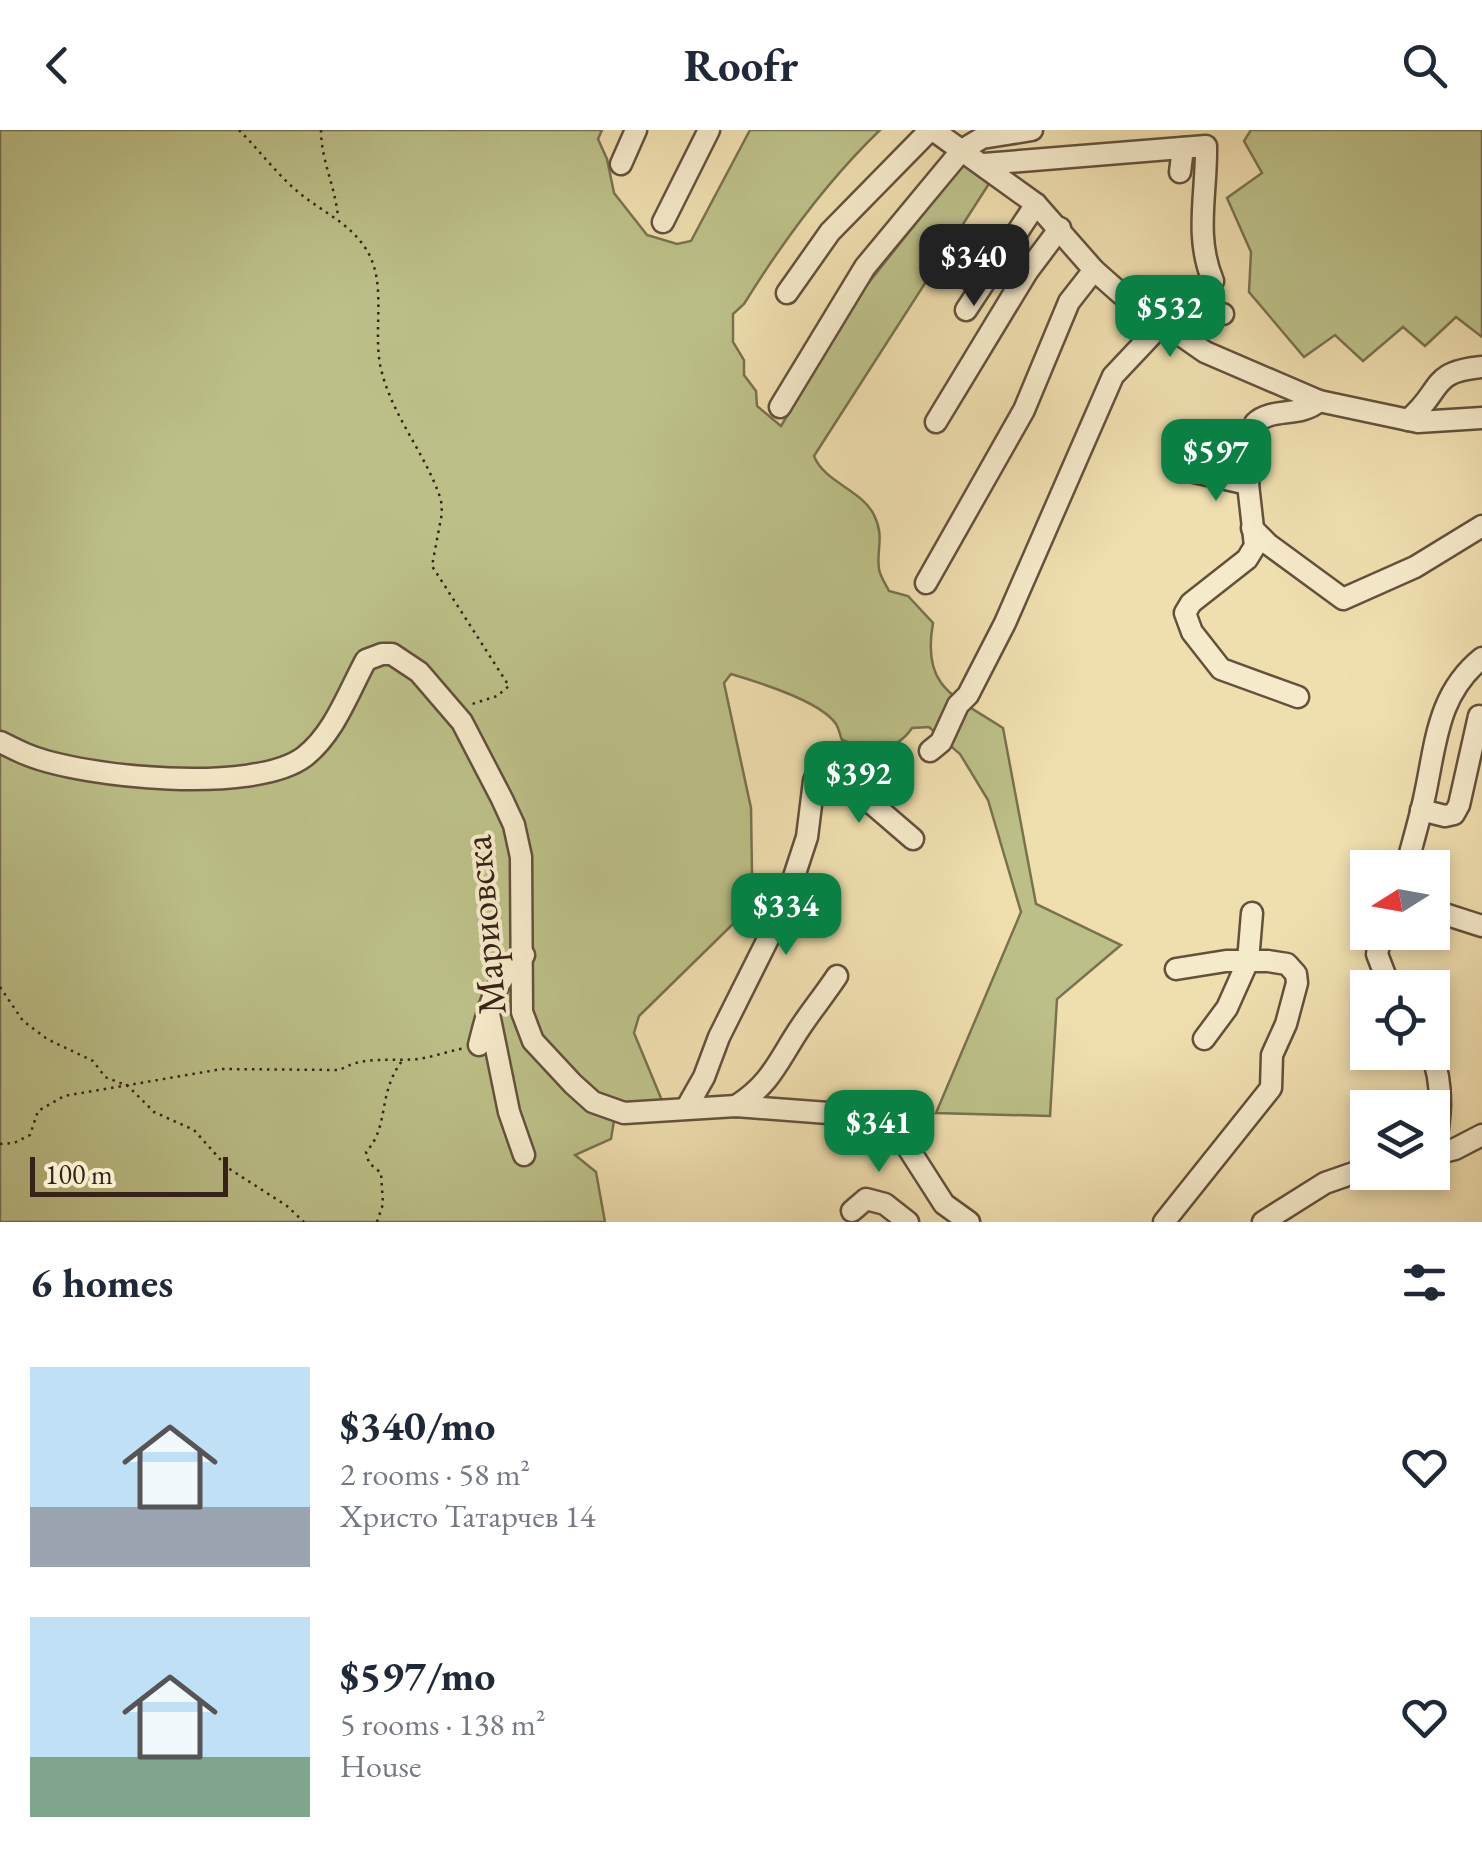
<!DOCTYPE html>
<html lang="en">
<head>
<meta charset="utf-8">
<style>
  :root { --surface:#fff; --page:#f6f6f7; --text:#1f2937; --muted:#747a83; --accent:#0b8043 }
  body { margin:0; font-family:"EB Garamond",serif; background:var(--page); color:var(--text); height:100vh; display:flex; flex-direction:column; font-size:38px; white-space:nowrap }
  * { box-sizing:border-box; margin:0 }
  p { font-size:32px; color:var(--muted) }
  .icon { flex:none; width:55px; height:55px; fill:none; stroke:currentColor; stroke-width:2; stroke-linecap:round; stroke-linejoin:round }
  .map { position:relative; height:1092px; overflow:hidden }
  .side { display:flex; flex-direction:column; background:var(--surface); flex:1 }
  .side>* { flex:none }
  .needle { width:65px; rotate:259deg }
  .tools { position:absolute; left:1350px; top:720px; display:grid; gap:20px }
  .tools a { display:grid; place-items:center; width:100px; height:100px; border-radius:0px; background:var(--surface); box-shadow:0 5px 15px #0003; font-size:50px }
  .scale { position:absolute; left:30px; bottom:25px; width:198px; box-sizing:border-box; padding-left:10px; border:5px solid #362216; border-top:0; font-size:28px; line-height:35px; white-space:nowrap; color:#362216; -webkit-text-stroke:8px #f5eaca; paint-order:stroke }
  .price { position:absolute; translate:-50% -85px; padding:0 22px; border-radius:20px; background:var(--accent); color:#fff; font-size:32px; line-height:65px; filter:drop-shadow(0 2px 5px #0008) }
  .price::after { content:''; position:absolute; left:50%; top:60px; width:30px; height:22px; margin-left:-15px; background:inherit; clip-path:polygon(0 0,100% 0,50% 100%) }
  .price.on { background:#222; color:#fff }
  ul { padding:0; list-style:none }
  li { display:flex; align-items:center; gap:30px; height:250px; padding:0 30px }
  li span { display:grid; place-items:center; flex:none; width:280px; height:200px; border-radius:0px; color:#555 }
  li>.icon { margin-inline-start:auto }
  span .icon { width:120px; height:120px; fill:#fffc; stroke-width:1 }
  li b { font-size:42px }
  h2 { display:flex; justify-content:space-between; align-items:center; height:120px; padding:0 30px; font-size:42px }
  header { display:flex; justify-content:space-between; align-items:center; height:130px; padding:0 30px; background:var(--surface); font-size:45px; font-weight:700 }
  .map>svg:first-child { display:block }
  .green { fill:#bcc088; stroke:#79714f; stroke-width:2.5 }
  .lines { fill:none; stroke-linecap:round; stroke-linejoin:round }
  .minor-casing { stroke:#64513c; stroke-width:25 }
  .path { stroke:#362216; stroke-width:2.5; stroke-dasharray:2.5 5; stroke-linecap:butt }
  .minor { stroke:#f5eaca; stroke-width:20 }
  .labels { text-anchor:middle; stroke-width:8; stroke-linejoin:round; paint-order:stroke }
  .street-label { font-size:40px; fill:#362216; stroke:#f5eaca }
</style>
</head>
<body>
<header><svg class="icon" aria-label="back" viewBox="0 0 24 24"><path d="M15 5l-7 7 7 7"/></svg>Roofr<svg class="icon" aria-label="search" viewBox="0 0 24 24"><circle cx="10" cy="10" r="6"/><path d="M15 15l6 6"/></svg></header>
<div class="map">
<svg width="1482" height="1092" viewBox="0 0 1482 1092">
  <rect width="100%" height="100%" fill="#efdeae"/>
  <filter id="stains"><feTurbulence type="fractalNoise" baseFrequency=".002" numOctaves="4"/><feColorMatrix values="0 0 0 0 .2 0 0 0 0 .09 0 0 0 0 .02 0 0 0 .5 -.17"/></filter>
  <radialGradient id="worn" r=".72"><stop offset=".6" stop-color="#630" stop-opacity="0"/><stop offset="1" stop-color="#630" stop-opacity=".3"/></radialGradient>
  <g class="green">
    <path d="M0 0H602L598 9 607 29 614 63 647 105 677 114 691 111 750 0H880C827 51 783 111 744 174L733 184V212L744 230V245L756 261 757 276 781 296 858 166 963 34 968 32 992 49 814 326C824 352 862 360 874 385 885 407 876 420 879 439 880 446 886 455 889 461L908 466 933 493C921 559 956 567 1003 598L1036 774 1121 815 1057 869 1050 986 936 983 1021 782 988 670 960 624 929 597 912 598C894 625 868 620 842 610 840 605 839 599 836 594 821 571 758 552 731 544L724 553 751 678 752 744 736 791 639 886 634 903 663 973 638 976 617 972 611 1009 575 1025 596 1042 605 1092H0Z"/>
    <path d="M1251 0H1482V207L1456 187 1425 216 1403 197 1363 231 1335 205 1304 227 1249 162 1251 122 1227 68 1262 43 1244 11Z"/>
  </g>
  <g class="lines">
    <g class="minor-casing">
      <g id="minor">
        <path d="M933 0 1036 74 1094 140 1120 163 1205 222 1319 271 1418 292 1482 288"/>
        <path d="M621 34 636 0"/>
        <path d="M984 34 1206 16C1207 63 1194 106 1213 151"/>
        <path d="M1180 42 1183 18"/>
        <path d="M663 92 709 0"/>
        <path d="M787 163 830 102 930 0"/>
        <path d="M966 180 1036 74"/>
        <path d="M780 277 865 137 962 20 982 8 1032 0"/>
        <path d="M1408 290C1444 260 1428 242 1482 237"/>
        <path d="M936 292 1027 142 1060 98"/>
        <path d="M1194 342 1248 354"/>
        <path d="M1252 398 1268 414 1343 469 1415 437 1482 396"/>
        <path d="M926 453 1024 280 1069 172 1094 140"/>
        <path d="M1298 567 1221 539 1192 502 1185 483 1191 473 1247 429 1255 416 1248 354 1255 293C1272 277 1300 288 1319 271"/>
        <path d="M0 612C9 616 18 621 28 625 85 648 254 664 304 627 334 604 348 563 366 530L382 524H392L419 542 462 592 502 669 514 695 521 727 522 882 533 911 573 954 593 972 624 983 736 976 828 983 867 991 891 1000 903 1010 944 1074 969 1092"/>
        <path d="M930 621 941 612 958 575 968 565 1005 493 1113 246 1162 194 1206 181 1223 184"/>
        <path d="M1421 680 1445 686 1454 684 1459 675 1479 586"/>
        <path d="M1406 738C1412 715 1419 692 1424 669 1436 616 1436 565 1482 528"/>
        <path d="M1432 780 1482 796"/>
        <path d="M1382 802 1377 824 1390 858"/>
        <path d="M488 879 509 982 524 1025"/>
        <path d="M1204 909 1227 878 1248 831 1252 783"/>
        <path d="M479 915C488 880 494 848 524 825"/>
        <path d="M1431 922C1445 957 1440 989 1434 1025"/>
        <path d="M736 976C771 954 778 931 800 898 812 880 825 864 837 846"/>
        <path d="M687 977 704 947 719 907 784 777 807 707 814 651 818 641 827 637 834 641 913 709"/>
        <path d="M1432 1025 1455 1019 1482 1005"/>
        <path d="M852 1081 866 1069 885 1074 908 1092"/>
        <path d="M1164 1092 1271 958 1272 925 1286 894 1297 853 1296 844 1287 834 1268 831H1226L1176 839"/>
        <path d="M1263 1092 1325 1053 1368 1038"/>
      </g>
    </g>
    <g class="path">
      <path d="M239 0C259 20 276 43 297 61 320 81 349 92 366 119 388 153 372 201 381 239 392 286 426 324 441 370L442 383 432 436 509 556 497 566 469 575"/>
      <path d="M321 0C321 31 336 58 338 88"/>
      <path d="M0 857 23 891 47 909 93 931 105 947 128 956 154 982 194 1000 228 1038 287 1076 304 1092"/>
      <path d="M0 1014 14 1013 30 1005 38 981 64 966 222 939 340 940C364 925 391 932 418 929 433 927 449 921 465 918"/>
      <path d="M377 1092 383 1074 381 1043 369 1033 366 1022C390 996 377 964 402 931"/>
    </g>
    <use href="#minor" class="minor"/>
  </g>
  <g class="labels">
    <g class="street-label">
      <text transform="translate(484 795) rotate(-95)" y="14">Мариовска</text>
    </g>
  </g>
  <rect width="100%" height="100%" filter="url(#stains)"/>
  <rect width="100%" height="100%" fill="url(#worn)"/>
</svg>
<div class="tools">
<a><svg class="needle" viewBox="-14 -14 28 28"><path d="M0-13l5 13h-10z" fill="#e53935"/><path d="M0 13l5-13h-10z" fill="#747a83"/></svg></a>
<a><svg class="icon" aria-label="locate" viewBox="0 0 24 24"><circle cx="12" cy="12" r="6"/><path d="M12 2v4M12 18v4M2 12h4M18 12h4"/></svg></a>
<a><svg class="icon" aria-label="layers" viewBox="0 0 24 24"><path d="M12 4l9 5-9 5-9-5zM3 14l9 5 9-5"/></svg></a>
</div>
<div class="scale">100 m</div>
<b class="price on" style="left:974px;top:179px">$340</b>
<b class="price" style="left:1170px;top:230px">$532</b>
<b class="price" style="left:1216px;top:374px">$597</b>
<b class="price" style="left:859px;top:696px">$392</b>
<b class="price" style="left:786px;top:828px">$334</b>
<b class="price" style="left:879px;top:1045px">$341</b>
</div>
<section class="side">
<h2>6 homes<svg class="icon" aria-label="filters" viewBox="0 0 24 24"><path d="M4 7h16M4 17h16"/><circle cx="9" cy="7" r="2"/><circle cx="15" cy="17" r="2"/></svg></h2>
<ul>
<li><span style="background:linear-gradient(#bfe0f5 70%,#9aa5b1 0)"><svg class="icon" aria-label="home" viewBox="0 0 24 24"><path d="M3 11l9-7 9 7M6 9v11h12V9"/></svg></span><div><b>$340/mo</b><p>2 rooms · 58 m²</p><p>Христо Татарчев 14</p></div><svg class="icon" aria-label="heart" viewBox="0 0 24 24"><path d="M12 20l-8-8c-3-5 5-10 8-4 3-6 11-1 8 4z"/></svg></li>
<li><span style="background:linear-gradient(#bfe0f5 70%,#7fa58c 0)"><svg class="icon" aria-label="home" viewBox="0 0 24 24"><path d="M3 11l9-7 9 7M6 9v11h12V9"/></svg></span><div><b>$597/mo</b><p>5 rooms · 138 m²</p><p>House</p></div><svg class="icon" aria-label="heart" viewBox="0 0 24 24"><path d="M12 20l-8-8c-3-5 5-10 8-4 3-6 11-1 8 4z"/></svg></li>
</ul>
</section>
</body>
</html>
